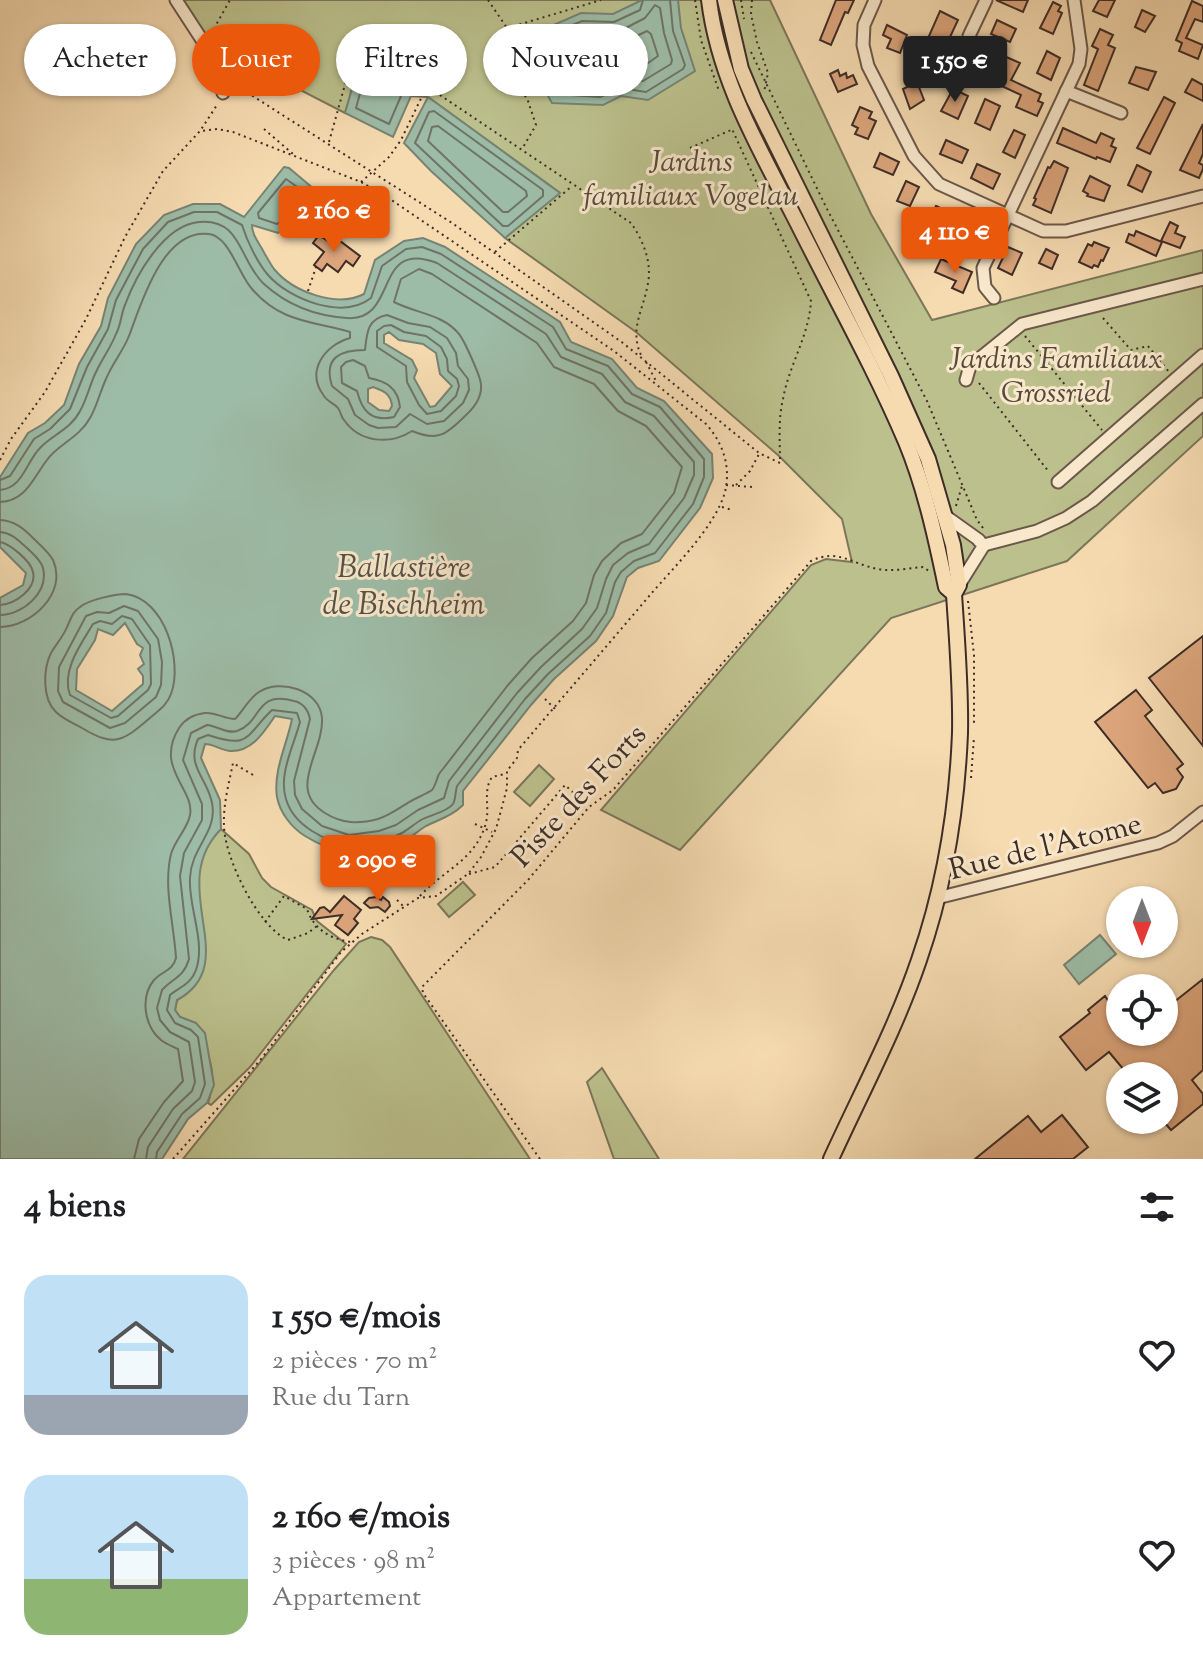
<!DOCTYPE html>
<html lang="fr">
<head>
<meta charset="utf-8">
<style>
  :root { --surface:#fff; --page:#f6f6f6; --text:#202124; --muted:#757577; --accent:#ea580c }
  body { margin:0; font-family:"Sorts Mill Goudy",serif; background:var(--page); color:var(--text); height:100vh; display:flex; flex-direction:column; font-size:30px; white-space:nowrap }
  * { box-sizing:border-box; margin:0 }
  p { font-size:26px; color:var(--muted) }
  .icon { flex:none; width:44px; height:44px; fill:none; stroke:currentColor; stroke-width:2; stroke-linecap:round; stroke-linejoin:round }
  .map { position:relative; height:1159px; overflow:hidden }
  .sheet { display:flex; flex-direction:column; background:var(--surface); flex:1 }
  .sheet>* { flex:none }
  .top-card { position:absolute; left:24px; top:24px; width:800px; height:72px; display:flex; gap:16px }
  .needle { width:52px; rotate:180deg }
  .controls { position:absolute; left:1106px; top:886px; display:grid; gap:16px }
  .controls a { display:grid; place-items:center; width:72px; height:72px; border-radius:50%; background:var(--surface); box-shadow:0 2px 6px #0004; font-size:40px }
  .price { position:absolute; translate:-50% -68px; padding:0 18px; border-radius:8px; background:var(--accent); color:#fff; font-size:26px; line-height:52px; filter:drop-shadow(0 2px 4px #0008) }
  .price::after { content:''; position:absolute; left:50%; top:48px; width:24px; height:18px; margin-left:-12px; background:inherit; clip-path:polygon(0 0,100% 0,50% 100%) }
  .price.on { background:#222; color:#fff }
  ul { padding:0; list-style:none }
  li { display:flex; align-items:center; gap:24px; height:200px; padding:0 24px }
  li span { display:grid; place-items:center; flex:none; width:224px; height:160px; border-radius:24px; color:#555 }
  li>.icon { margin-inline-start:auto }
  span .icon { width:96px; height:96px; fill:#fffc; stroke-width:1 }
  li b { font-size:34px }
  h2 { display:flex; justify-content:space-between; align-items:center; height:96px; padding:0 24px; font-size:34px }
  .tag { padding:0 28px; border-radius:36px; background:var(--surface); box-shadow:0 2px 6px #0004; font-size:28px; line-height:72px }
  .tag.on { background:var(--accent); color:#fff }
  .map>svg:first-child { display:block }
  .green { fill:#bbc08c; stroke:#7c765a; stroke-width:2 }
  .water { fill:#9dbca7; stroke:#778374; stroke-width:2; fill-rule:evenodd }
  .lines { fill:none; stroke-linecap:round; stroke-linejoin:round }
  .shore { stroke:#6e7467; stroke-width:2 }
  .building { fill:#dca57c; stroke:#3e2d27; stroke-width:2 }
  .minor-casing { stroke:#6c584a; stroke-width:15 }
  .major-casing { stroke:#3e2d27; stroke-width:18 }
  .path { stroke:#3e2d27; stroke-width:2; stroke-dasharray:2 4; stroke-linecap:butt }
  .minor { stroke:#f9e8cc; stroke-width:11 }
  .major { stroke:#f6dbb1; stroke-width:14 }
  .labels { text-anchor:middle; stroke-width:6; stroke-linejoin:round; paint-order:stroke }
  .park-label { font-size:30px; font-style:italic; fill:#574a3b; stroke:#f9e8cc }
  .street-label { font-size:30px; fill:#3e2d27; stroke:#f9e8cc }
  .water-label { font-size:32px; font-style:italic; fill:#565147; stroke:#f9e8cc }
</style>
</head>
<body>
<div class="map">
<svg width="1203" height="1159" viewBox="0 0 1203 1159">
  <rect width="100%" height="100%" fill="#f6dbb1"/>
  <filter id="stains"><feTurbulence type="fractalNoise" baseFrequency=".0025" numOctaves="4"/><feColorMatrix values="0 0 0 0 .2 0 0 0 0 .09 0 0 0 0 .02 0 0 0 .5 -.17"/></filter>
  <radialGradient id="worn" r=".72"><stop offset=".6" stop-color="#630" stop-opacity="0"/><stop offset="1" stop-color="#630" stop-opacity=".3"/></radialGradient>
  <g class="green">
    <path d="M181 0H770L871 214 932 320 1203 250V436L1067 561 891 618 680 850 601 810 811 565 826 559 852 562 842 519 779 456 636 332 505 238 559 192 428 97 411 96 383 62 359 65 345 113 209 43Z"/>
    <path d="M539 765 554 779 530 806 514 792Z"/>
    <path d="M221 829 249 854 262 878 271 887 312 910 317 921 346 944 250 1067 211 1105 208 1103C219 1071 207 1053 196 1023L180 1017 175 1010 177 1000C225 974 197 921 198 879 198 860 208 842 221 829Z"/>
    <path d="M463 882 475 895 449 917 438 904Z"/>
    <path d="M371 937 382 940 390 947 530 1159H183L334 970 359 942Z"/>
    <path d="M602 1068 659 1159H614L587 1082Z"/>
  </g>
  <g class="water">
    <path d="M642 0H678L681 28 695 71 648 100 621 96 603 105 552 103 517 41 581 13 613 14Z"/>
    <path d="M383 62 411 96 393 137 345 113 359 65Z"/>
    <path d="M428 97 560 193 505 238 431 171 404 143Z"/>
    <path d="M284 167 289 168 314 189 304 214 278 233 252 225C252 233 256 239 261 247 265 254 269 262 274 269 293 292 337 308 364 294L375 260 404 241 423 238 445 247 560 322 571 342 612 359 637 388 664 401 712 454 713 478 700 508 659 561 638 568 627 577 613 616 596 641 554 679 531 705 463 791V805C452 816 440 819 426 826 419 830 413 836 406 840 373 858 336 856 305 836 292 828 280 813 277 797 273 771 287 744 292 719L275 716C264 732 252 752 230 751 221 750 213 744 205 744L201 758 220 800 221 829C164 887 245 963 177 1000L175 1010 180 1017 196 1023 205 1033 214 1085 207 1103 188 1119 162 1159H0V598L23 585 26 573 0 547V477L28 433 45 423 64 405 79 364 101 326 108 298 136 244 164 215 193 204H220L244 217ZM389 332 399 340 423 344 436 353 440 374 452 386 435 406 430 407 414 378 417 370 412 360 384 343V335ZM373 387C384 391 391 394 392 406L389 411 379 410 368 402V389ZM125 623 137 644 143 648 140 655 144 664 138 669 143 676V684L112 711 76 690 77 669 95 640 98 629 113 635Z"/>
    <path d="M1100 935 1116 954 1079 984 1064 965Z"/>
  </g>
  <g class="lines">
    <g class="shore">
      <path d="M643 0 640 10 614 22 582 21 531 43 530 48 556 94 600 97 621 88 646 92 683 69 685 65 673 31 670 0"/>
      <path d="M655 5 660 8 664 33 672 60 671 64 643 81 621 78 598 87 562 84 544 53 545 48 584 31H620L645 18Z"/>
      <path d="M647 31 651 34 658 56 641 68 618 66 596 75 572 74 561 58 563 53 587 43H622Z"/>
      <path d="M368 72H380L401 96 389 124 356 108 365 75Z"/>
      <path d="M434 111 543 190V196L508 226H503L415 143 429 112Z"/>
      <path d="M438 126 526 191 527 196 508 212H503L428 141 432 127Z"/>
      <path d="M286 179 303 191 297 209 277 224 259 218 258 213Z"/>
      <path d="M387 315 408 323 430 327 447 338 456 353 458 366 468 379 469 390 463 403 444 421 427 424 410 414 396 427 378 428 369 425 355 415 348 399 332 386C323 357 341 350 365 350 367 333 367 319 387 315Z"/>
      <path d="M391 325 404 332 426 336 441 347 447 359 448 371 457 379 459 386 456 396 441 411 427 414 419 405 407 382 406 366 377 347V331L384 326Z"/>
      <path d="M353 360 365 366 369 378C386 381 398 388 400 407L394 417C371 422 362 411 357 391L342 383 341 367 346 362Z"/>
      <path d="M0 480 10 476 34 439 50 429 70 409 87 367 108 329 116 300 143 249 168 222 194 212H217L242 225C247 241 257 262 268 275 290 300 343 320 371 298L382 266 406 249 422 247 441 254 553 327 566 349 608 366 632 394 660 407 704 459V477L693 504 655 553 634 561 621 572 615 582 606 613 590 636 548 674 525 699 457 786C455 792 456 799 453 804 447 812 430 815 421 820 414 824 408 830 400 834 372 848 339 849 312 831 301 824 290 813 286 799 278 775 294 745 300 722L297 713 272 710C244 737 251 749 208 735L198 739C186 767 207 777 212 803 218 832 191 847 190 878 188 907 206 941 196 970 191 984 180 987 170 995L167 1010 175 1023 191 1030 198 1037 205 1084 200 1098 182 1114 157 1152 156 1159"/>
      <path d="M0 490C23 488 26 462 40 448 52 435 71 429 80 411 87 399 90 384 96 372 102 359 111 347 116 334 121 325 121 314 125 305 136 275 164 225 199 222 242 218 239 261 264 284 287 305 316 316 347 318 399 322 373 238 437 263L546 334 561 357 602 374 625 402 654 416 694 462V475L684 498 649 544 628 553 613 565 606 579 597 608 582 629 541 667 517 693 449 781 444 798 418 810 396 825 379 831 349 835 322 826 302 809 295 795 294 781 310 719C308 710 304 703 294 701 254 690 263 722 237 731 227 734 217 726 207 725L191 733 183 760 202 804V820L184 853 180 876 189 959C184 977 173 978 162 990L157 1008 160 1020 170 1032 189 1042 195 1082 192 1091 173 1109 148 1147 146 1159"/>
      <path d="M0 502C26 501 33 478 47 460 56 446 80 437 90 418 97 406 100 392 106 379 112 364 123 351 129 336 141 304 163 228 209 234 229 236 239 275 252 289 281 323 313 321 350 332V338C325 345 305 371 324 396 328 402 335 404 338 408 341 412 341 417 344 420 360 443 390 445 412 431 438 442 447 434 465 416 474 408 482 398 481 385 481 377 464 340 459 334 443 314 415 313 394 302L401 279 419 269 432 274 537 343 554 367 594 384 618 411 646 426 682 467 674 493 642 534 621 543 602 561 594 575 586 603 573 621 532 658 508 685 439 774C437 778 435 787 432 790 432 791 422 795 421 796 406 802 394 814 378 819 359 824 342 824 325 813 286 789 324 752 322 718 320 690 280 678 259 692 249 698 243 711 235 719 224 719 216 712 205 713 195 714 185 719 179 728 154 768 195 789 190 815 188 828 175 840 171 854 163 887 174 924 176 958 173 971 162 971 154 980 140 997 144 1026 161 1040 166 1044 172 1046 178 1049L183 1081 164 1102 139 1139 134 1159"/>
      <path d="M0 520C14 521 22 527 32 537 39 544 48 551 53 560 68 593 31 627 0 627"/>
      <path d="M0 532C12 533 18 540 27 548 33 554 41 560 43 568 49 593 22 615 0 615"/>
      <path d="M0 542C10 544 31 561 33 572 37 589 15 604 0 605"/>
      <path d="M126 594C165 599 183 662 171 694 167 705 159 710 151 717 123 741 115 748 82 728 73 723 63 719 56 712 42 699 43 669 51 653 56 644 63 637 67 627 71 619 72 612 80 607 88 600 115 594 126 594Z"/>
      <path d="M124 606 138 611 158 639 162 662 161 685 156 697 125 723 110 728 63 702 58 691 59 667 86 616 97 612 109 613Z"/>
      <path d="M122 616 132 619 150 645 151 684 148 690 118 716 111 718 70 695C61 671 81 644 93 624L100 621 112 624Z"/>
    </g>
  </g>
  <g class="building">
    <path d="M836 0H854L848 13 845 12 831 45 820 40Z"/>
    <path d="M996 0H1028L1023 12Z"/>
    <path d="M1099 0H1115L1107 17 1093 11Z"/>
    <path d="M1192 1 1203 6V22L1195 19 1186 38 1203 45 1198 59 1179 51 1182 43 1176 40Z"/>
    <path d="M1053 2 1061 6 1058 11 1062 13 1053 34 1040 28Z"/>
    <path d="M1142 10 1155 16 1145 32 1135 27Z"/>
    <path d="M940 11 958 20 937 65 933 63 931 67 918 61Z"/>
    <path d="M997 20 1016 29 1010 42 991 34Z"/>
    <path d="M887 25 907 35 900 53 887 48 891 39 883 35Z"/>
    <path d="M1100 29 1113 35 1108 45 1115 48 1098 91 1084 85 1098 49 1092 46Z"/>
    <path d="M1047 51 1060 58 1051 80 1037 73Z"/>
    <path d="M1004 56 1020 63 1011 80 1041 94 1038 101 1043 103 1037 116 1016 107 1021 95 993 82 996 75 993 73Z"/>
    <path d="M1136 67 1156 72 1148 90 1129 83Z"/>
    <path d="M838 70 840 76 846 73 847 78 853 75 857 84 838 92 830 74Z"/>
    <path d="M1192 79 1203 85V101L1185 92Z"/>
    <path d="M917 82 924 100 910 109 903 89Z"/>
    <path d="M953 89 968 96 958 119 941 111Z"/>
    <path d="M1164 97 1175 103 1150 154 1137 148Z"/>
    <path d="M985 99 1000 106 990 130 975 123Z"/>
    <path d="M860 107 872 112 869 118 876 121 868 139 855 134 858 128 852 125Z"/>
    <path d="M1203 124V154L1199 163 1203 165V169L1199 178 1180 170Z"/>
    <path d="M1063 128 1096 143 1101 133 1114 139 1111 146 1116 148 1110 162 1097 157 1096 159 1057 143Z"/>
    <path d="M1014 130 1025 135 1015 158 1003 152Z"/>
    <path d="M946 140 968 150 962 163 940 154Z"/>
    <path d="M880 153 899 162 893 175 874 167Z"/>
    <path d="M1054 161 1068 168 1051 213 1033 205 1036 199 1034 198 1048 167 1050 168Z"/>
    <path d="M977 164 1000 174 993 189 971 178Z"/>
    <path d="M1137 165 1151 172 1142 192 1128 185Z"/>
    <path d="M1090 176 1110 186 1104 201 1087 196 1088 194 1083 191Z"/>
    <path d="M906 181 919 187 910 206 897 201Z"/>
    <path d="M936 206 953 214 950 221 985 238 979 251 925 226Z"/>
    <path d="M1170 222 1178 226 1175 233 1185 237 1180 248 1161 241Z"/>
    <path d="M1136 231 1162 242 1156 256 1126 242 1129 234 1134 236Z"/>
    <path d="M319 235 328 241 332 235 360 256 353 266 346 261 338 272 327 264 322 271 314 265 324 252 313 243Z"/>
    <path d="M1094 242 1109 248 1103 261 1101 260 1098 267 1094 265 1092 268 1079 262 1088 244 1092 246Z"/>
    <path d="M1008 247 1022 253 1012 275 998 268Z"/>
    <path d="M1046 249 1058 255 1052 269 1039 263Z"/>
    <path d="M941 259 972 272 963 293 952 288 956 281 935 272Z"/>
    <path d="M1203 636V746L1149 678Z"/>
    <path d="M1136 690 1152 710 1145 716 1183 764 1177 769 1183 777 1176 789 1163 793 1155 783 1148 788 1095 722Z"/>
    <path d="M344 896 361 910 354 919 358 923 348 935 335 925 342 915 312 919 320 908 324 907 330 912Z"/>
    <path d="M376 897 381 900 383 897 389 902 390 906 385 912 378 907 370 908 364 903 369 898Z"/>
    <path d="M1203 979V1070L1192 1080 1203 1094V1104L1171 1130 1164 1122V1076H1129L1109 1052 1086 1070 1060 1037 1090 1013 1088 1010 1105 996 1109 1002 1114 998 1120 1005V1032H1164V1010Z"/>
    <path d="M1062 1115 1088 1147 1073 1159H975L1028 1116 1041 1132Z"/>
  </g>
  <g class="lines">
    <g class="minor-casing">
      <g id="minor">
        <path d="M176 0 228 80 223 93"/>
        <path d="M875 0 864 25 863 45 868 66 914 156 939 184 1043 231H1066L1203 196"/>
        <path d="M968 64 969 36 986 0"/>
        <path d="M1066 91 1121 113"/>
        <path d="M994 298 985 287 983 268 1079 64 1081 49 1074 0"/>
        <path d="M966 380 970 366 1022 324 1203 279"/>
        <path d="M1058 482 1203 355"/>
        <path d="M944 515 979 540"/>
        <path d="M984 545 1037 531 1066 518 1092 501 1203 404"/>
        <path d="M959 585 984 545 979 541"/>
        <path d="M937 898 1158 843 1173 836 1203 812"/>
      </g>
    </g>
    <g class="major-casing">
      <g id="major">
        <path d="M709 0C719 82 761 151 798 224 834 296 874 367 906 442 925 488 936 539 946 587L954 594"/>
        <path d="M725 0 741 69 754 100 891 376 928 459 953 545 959 585 954 594C957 640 961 687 960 733 957 809 944 888 919 960 896 1028 861 1093 831 1159"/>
      </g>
    </g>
    <g class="path">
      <path d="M488 0 507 28 509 80 527 98 536 125 522 149"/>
      <path d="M695 0 701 40 719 91"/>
      <path d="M741 0 744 19"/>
      <path d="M752 0 751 14 757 42 768 73 764 92"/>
      <path d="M508 28 601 0"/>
      <path d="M211 34 230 0"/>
      <path d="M751 52 826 207 927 401 977 520 983 528"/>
      <path d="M237 86 452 223 623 343 759 453 780 463C780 442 778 420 783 399 789 365 809 336 811 301L732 129"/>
      <path d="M264 129 293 154"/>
      <path d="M329 142 351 63 354 57 368 54 404 71 631 223C643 240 652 262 648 283 644 309 628 330 642 357"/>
      <path d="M690 148 731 130"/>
      <path d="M361 182 389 157 401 140 427 86"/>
      <path d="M351 237 381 195"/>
      <path d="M495 252 572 186"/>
      <path d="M308 291 316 267"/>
      <path d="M1103 318 1131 350 1148 346 1169 372"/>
      <path d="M1025 336 1102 430"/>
      <path d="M646 362 656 381"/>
      <path d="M979 383 1049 472"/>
      <path d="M0 460 11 439 45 392 86 319 125 237 163 171 200 131 217 105"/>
      <path d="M726 485 752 487"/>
      <path d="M736 485 750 471 759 454"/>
      <path d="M956 506 962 486"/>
      <path d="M722 507 732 510"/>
      <path d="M968 601 974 655V726"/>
      <path d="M545 699 557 711"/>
      <path d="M253 775 233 763C229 783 223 805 224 825 224 857 258 927 288 940L308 933 317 926"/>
      <path d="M971 778 974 737"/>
      <path d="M475 824 492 832"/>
      <path d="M469 874 495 867 565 785 578 797"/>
      <path d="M420 896C442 871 474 861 485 826 491 809 482 792 492 777L505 774"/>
      <path d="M397 900 403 906"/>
      <path d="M265 922 284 896 307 909C314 930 331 939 351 942"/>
      <path d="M173 1159 262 1058 341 952 362 934 418 898 436 896 468 874 481 857 496 829 507 788V771L517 758 518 750C562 698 606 647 650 595 674 567 715 527 725 492 731 466 723 443 706 424L614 351 390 199 361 182 233 132 217 129 200 131"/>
      <path d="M540 1159 423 993 422 987 528 880 589 807 613 790 811 561C838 548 851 564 878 569 893 572 909 568 923 567L929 571"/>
    </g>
    <use href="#minor" class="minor"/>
    <use href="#major" class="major"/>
  </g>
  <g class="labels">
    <g class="park-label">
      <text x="691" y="171">Jardins<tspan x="691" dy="34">familiaux Vogelau</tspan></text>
      <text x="1056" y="368">Jardins Familiaux<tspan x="1056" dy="34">Grossried</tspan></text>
    </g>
    <g class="street-label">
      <text transform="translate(578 795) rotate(-47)" y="10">Piste des Forts</text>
      <text transform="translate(1045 846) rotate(-14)" y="10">Rue de l'Atome</text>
    </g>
    <g class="water-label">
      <text x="404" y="577">Ballastière<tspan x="404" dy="37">de Bischheim</tspan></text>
    </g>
  </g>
  <rect width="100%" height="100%" filter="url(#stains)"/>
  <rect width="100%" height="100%" fill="url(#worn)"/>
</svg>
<div class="controls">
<a><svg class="needle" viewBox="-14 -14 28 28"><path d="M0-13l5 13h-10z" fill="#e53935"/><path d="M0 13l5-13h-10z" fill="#757577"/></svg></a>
<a><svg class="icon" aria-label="locate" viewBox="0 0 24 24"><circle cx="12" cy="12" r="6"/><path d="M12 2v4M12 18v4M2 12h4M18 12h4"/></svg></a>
<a><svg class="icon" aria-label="layers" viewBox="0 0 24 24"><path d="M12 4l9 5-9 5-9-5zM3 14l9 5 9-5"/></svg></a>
</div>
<b class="price on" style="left:955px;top:104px">1 550 €</b>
<b class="price" style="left:334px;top:254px">2 160 €</b>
<b class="price" style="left:955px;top:275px">4 110 €</b>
<b class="price" style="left:378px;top:903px">2 090 €</b>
<div class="top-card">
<a class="tag">Acheter</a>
<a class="tag on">Louer</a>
<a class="tag">Filtres</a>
<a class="tag">Nouveau</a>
</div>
</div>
<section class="sheet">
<h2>4 biens<svg class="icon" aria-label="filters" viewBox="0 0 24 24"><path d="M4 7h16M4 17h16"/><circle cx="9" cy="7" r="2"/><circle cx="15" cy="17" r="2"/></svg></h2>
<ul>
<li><span style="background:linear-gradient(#bfe0f5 75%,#9aa5b1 0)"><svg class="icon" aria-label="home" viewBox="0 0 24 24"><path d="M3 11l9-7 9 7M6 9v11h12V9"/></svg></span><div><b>1 550 €/mois</b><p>2 pièces · 70 m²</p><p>Rue du Tarn</p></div><svg class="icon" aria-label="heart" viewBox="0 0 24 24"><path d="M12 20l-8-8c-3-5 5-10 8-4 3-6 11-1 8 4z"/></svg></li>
<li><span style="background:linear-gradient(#bfe0f5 65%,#8fb573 0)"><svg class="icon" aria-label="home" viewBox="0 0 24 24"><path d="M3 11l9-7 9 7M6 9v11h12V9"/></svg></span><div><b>2 160 €/mois</b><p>3 pièces · 98 m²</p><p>Appartement</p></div><svg class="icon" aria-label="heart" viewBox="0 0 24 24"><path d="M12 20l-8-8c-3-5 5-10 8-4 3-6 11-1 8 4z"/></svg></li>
</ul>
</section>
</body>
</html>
